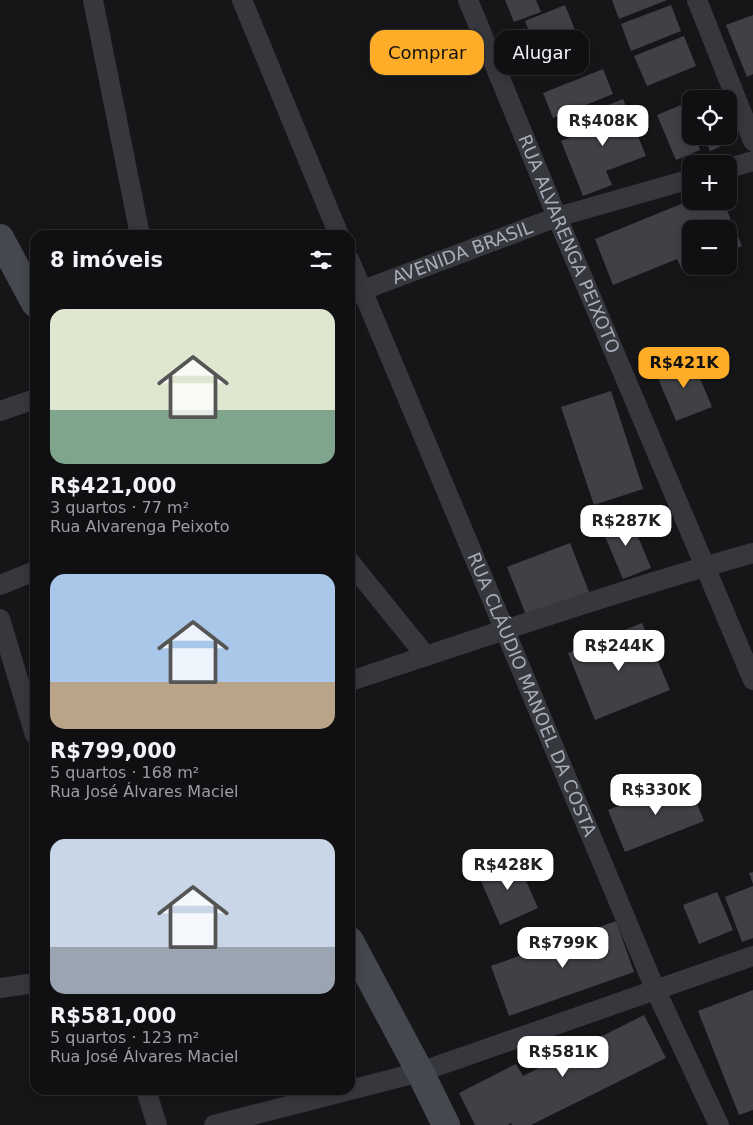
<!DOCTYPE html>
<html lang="pt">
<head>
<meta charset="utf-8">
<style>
  :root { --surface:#101013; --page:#1e1e21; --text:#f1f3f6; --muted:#9c9da0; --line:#303033; --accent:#ffad28 }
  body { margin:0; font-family:"DejaVu Sans",sans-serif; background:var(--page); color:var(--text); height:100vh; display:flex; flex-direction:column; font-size:19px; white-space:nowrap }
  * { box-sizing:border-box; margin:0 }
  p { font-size:16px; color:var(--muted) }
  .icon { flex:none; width:28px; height:28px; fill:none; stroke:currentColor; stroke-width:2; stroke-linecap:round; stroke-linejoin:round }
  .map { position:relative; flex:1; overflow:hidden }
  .details { position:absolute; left:30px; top:230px; width:325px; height:865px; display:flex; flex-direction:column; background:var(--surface); border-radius:15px; box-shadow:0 2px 12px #0003,0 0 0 1px var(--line) }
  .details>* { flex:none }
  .guide { position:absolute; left:370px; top:30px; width:308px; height:45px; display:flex; gap:10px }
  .tools { position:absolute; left:682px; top:90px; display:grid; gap:10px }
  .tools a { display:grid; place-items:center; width:55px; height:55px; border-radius:10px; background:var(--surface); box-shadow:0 2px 12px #0003,0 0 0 1px var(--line); font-size:25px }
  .price { position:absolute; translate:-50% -42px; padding:0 11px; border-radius:10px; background:#fff; color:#222; font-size:16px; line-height:32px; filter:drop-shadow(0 1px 2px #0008) }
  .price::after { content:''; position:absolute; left:50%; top:30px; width:15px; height:11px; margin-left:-8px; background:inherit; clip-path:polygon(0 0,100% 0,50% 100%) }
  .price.current { background:var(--accent); color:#111 }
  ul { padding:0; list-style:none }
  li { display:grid; align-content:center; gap:10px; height:265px; padding:0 20px }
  li span { display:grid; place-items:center; height:155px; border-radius:15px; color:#555 }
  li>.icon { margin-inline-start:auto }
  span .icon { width:90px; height:90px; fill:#fffc; stroke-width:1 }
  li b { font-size:21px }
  h2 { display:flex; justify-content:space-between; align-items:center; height:60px; padding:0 20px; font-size:21px }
  .tag { padding:0 18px; border-radius:15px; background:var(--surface); box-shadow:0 2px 12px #0003,0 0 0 1px var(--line); font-size:18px; line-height:45px }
  .tag.current { background:var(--accent); color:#111 }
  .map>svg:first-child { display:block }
  .building { fill:#404146 }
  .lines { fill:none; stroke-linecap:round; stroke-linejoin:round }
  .minor { stroke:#37383e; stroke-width:20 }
  .secondary { stroke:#45484e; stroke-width:28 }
  .labels { text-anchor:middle; stroke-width:5; stroke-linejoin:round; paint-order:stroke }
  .street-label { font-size:18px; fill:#a7aeba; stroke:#111114 }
</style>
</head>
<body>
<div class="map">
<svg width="753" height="1125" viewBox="0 0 753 1125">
  <rect width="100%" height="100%" fill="#161619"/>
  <g class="building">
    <path d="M505 0H536L541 12 514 22Z"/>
    <path d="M612 0H667L619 19Z"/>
    <path d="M565 5 575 30 535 46 525 21Z"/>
    <path d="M671 5 681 31 631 51 621 24Z"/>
    <path d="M753 15V74L747 77 726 25Z"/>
    <path d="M684 36 696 66 647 86 634 56Z"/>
    <path d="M603 69 613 94 553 118 543 93Z"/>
    <path d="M716 89 720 99H694Z"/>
    <path d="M623 99 646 156 606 171 612 185 583 196 561 141 589 130 583 115Z"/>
    <path d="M681 105 691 128V136H695L700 150 676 160 657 115Z"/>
    <path d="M729 118 738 139 710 151 704 136H729Z"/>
    <path d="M691 200V201H723L742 246 729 251V229H691V266L682 270 677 259 613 285 595 239Z"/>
    <path d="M691 357 712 407 676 421 655 371Z"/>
    <path d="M611 391 643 489 594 505 561 407Z"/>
    <path d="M629 515 651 568 623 579 601 527Z"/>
    <path d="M570 543 589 592 526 615 507 567Z"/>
    <path d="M642 623 670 690 595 720 568 653Z"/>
    <path d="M687 779 704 821 625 852 608 810Z"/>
    <path d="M516 858 538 908 500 925 478 874Z"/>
    <path d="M753 872V884L749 873Z"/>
    <path d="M753 886V938L742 942 725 897Z"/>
    <path d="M717 892 733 930 699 944 683 905Z"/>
    <path d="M616 921 634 972 509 1016 491 966Z"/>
    <path d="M753 990V1110L739 1115 698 1011Z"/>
    <path d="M644 1015 666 1058 531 1125H512L511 1123 508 1125H475L459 1093 516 1064 523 1076Z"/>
  </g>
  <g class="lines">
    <g class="minor">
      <path d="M93 0 140 235"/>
      <path d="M242 0 339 235"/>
      <path id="s1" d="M468 0 557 217 753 680"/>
      <path d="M697 0 753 141"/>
      <path d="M729 168 753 161"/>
      <path id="s2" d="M350 261 656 991 719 1125"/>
      <path id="s3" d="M350 295 557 217 691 179"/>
      <path d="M0 411 35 399"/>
      <path d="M350 562 426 656"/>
      <path d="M0 585 35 571"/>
      <path d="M0 619 35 735"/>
      <path d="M350 681C484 637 617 591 753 553"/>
      <path d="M0 988 35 983"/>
      <path d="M146 1090 157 1125"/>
      <path d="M214 1125 420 1072 753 956"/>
    </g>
    <g class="secondary">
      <path d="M0 238 35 303"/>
      <path d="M350 941 420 1072 446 1125"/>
    </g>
  </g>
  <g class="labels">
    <g class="street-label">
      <text dy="6" stroke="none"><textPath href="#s1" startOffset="264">RUA ALVARENGA PEIXOTO</textPath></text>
      <text dy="6" stroke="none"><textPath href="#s3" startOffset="120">AVENIDA BRASIL</textPath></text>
      <text dy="6" stroke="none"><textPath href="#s2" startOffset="470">RUA CLÁUDIO MANOEL DA COSTA</textPath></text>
    </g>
  </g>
</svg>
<div class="tools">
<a><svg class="icon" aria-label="locate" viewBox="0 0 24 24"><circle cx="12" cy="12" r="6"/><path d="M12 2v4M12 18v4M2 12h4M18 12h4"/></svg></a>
<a>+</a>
<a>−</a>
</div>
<b class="price" style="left:603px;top:147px">R$408K</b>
<b class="price current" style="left:684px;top:389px">R$421K</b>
<b class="price" style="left:626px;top:547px">R$287K</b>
<b class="price" style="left:619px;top:672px">R$244K</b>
<b class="price" style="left:656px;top:816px">R$330K</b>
<b class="price" style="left:508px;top:891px">R$428K</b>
<b class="price" style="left:563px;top:969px">R$799K</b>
<b class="price" style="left:563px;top:1078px">R$581K</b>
<div class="guide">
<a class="tag current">Comprar</a>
<a class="tag">Alugar</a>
</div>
<section class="details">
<h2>8 imóveis<svg class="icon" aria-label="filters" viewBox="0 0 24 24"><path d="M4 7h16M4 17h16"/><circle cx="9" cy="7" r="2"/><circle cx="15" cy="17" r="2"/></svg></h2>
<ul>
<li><span style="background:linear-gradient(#dfe7d0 65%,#7fa58c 0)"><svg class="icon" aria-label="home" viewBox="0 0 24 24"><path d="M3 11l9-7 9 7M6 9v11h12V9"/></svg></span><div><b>R$421,000</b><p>3 quartos · 77 m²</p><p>Rua Alvarenga Peixoto</p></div></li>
<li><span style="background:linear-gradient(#a9c7e8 70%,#b9a48a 0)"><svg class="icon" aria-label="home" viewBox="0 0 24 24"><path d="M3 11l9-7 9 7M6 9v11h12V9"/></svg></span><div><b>R$799,000</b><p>5 quartos · 168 m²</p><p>Rua José Álvares Maciel</p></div></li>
<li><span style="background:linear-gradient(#c9d6e8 70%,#9aa5b1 0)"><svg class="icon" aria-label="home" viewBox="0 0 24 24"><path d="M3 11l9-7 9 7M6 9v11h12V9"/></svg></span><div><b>R$581,000</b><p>5 quartos · 123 m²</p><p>Rua José Álvares Maciel</p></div></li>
</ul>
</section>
</div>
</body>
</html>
